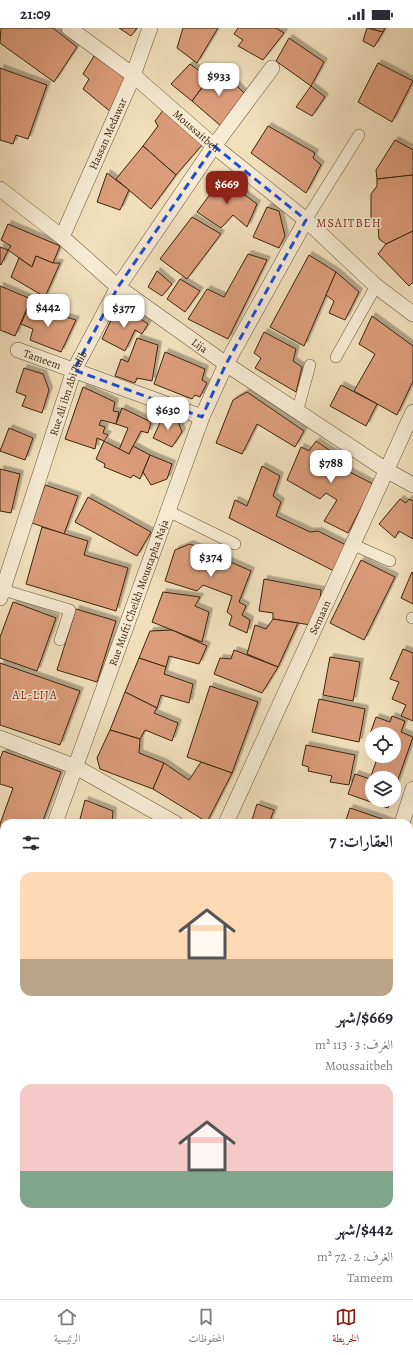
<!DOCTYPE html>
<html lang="ar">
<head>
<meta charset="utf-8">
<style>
  :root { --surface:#fff; --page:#f7f7f7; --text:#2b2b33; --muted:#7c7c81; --line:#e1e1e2; --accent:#8f2418 }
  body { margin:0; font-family:Alegreya,Amiri,serif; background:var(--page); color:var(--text); direction:rtl; height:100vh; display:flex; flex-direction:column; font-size:15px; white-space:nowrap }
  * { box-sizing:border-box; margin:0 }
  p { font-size:13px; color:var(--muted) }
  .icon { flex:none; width:22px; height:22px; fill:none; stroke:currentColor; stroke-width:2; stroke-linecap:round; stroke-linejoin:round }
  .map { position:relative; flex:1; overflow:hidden; direction:ltr }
  .drawer { position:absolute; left:0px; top:791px; width:413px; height:480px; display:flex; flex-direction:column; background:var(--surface); border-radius:12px 12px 0 0; box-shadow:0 4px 16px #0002; direction:rtl }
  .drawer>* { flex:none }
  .buttons { position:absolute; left:365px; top:699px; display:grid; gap:8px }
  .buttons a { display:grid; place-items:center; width:36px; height:36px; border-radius:50%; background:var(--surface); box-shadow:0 4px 16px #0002; font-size:20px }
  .price { position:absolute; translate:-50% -34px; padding:0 9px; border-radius:8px; background:#fff; color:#222; font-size:13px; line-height:26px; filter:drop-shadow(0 1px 2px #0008) }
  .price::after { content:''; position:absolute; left:50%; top:24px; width:12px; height:9px; margin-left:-6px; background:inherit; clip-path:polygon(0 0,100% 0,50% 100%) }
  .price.selected { background:var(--accent); color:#fff }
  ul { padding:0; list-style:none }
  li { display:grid; align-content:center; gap:8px; height:212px; padding:0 20px }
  li span { display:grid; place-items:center; height:124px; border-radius:12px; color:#555 }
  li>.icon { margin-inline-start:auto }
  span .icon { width:72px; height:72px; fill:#fffc; stroke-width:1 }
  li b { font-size:17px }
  h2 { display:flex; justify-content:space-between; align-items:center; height:48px; padding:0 20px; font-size:17px }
  .status { display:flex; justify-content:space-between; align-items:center; height:28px; padding:0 20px; background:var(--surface); direction:ltr }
  .status svg { height:11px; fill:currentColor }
  .menu { display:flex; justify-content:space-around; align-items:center; height:56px; border-top:1px solid var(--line); background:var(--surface); font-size:11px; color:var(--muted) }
  .menu a { display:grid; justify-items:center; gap:2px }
  .menu .selected { color:var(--accent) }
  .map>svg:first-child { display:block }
  .building { fill:#db9c7a; stroke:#3c250c; filter:url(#shadow) }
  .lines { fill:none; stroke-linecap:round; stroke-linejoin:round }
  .pedestrian-casing { stroke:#6a5438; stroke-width:12 }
  .minor-casing { stroke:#6a5438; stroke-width:16 }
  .tertiary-casing { stroke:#6a5438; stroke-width:20 }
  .pedestrian { stroke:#f7ebd4; stroke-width:11 }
  .minor { stroke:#f7ebd4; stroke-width:15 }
  .tertiary { stroke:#f7ebd4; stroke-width:18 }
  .marked { fill:none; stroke:#1d4ed8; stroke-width:3; stroke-dasharray:8 5; stroke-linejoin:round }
  .labels { text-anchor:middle; stroke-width:3; stroke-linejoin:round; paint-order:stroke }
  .street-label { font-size:11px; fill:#3c250c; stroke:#f7ebd4 }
  .neighbourhood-label { font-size:12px; letter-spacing:1px; fill:#7a1f14; stroke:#f7ebd4 }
</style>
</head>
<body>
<div class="status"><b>21:09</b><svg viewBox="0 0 49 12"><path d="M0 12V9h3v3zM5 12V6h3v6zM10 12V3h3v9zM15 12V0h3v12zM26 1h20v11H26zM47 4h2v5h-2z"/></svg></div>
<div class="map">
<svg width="413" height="1271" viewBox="0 0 413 1271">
  <defs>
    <filter id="shadow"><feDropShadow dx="3.5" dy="-3.5" stdDeviation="0" flood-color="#0004"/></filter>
  </defs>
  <rect width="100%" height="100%" fill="#f2e0bd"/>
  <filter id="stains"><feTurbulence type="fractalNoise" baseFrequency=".005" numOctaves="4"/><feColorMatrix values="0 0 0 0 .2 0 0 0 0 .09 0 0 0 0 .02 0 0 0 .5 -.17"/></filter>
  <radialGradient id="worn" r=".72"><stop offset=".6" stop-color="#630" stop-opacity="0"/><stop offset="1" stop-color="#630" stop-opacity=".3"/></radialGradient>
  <g class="building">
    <path d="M1 0H53L77 19 54 54 0 15Z"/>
    <path d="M119 0H137L131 8Z"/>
    <path d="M183 0H218L197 35 177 20Z"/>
    <path d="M238 0H276L284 5 263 32 238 18 243 12 234 6Z"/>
    <path d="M367 0H385L383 4Z"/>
    <path d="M367 0 383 4 374 19 363 13Z"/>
    <path d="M289 10 324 34 311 58 276 33Z"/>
    <path d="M94 28 131 53 111 84 83 61 89 51 83 46Z"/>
    <path d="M378 35 413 53 392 94 358 74Z"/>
    <path d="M190 36 209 50 192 73 171 56Z"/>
    <path d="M218 39 246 67 222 99 192 73Z"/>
    <path d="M0 40 47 57 28 111 16 107 13 116 0 112Z"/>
    <path d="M311 58 325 69 312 88 296 79Z"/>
    <path d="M164 81 202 117 176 147 143 118 158 98 155 93Z"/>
    <path d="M268 98 315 125 313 130 321 137 306 165 251 125Z"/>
    <path d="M395 112 413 122V147L377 151 376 142Z"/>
    <path d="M143 118 176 147 151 181 116 151Z"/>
    <path d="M107 145 129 162 120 182 97 174Z"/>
    <path d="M413 147V203L386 216 379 211 378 198 371 190V166L377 158V151Z"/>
    <path d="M222 150 257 176 247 199 233 187 221 200 197 184Z"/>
    <path d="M267 179 279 183 285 208 279 220 253 209Z"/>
    <path d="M192 189 221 206 187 251 160 231Z"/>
    <path d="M8 196 60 218 53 235 36 228 32 239 8 222 11 218 1 212Z"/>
    <path d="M413 203V254L409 258 378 226 386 216Z"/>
    <path d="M0 219 8 222 1 237 0 236Z"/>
    <path d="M248 226 267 232 228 311 188 291 207 261 224 269Z"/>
    <path d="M309 227 336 244 304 318 270 299Z"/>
    <path d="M36 228 53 235H60L45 269 11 249 19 230 32 239Z"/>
    <path d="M157 243 172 256 162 268 148 259Z"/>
    <path d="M336 244 359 264 345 292 329 285 334 273 326 267Z"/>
    <path d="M180 251 200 263 185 284 167 271Z"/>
    <path d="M0 258 31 271 15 308 0 302Z"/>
    <path d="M29 277 76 292 61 324 30 312 33 301 21 296Z"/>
    <path d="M124 280 148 296 142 306 135 302 125 323 102 311 112 290 117 291Z"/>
    <path d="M372 288 413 318V353L397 387 354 363 375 326 359 316Z"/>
    <path d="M264 304 296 321 293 333 302 339 296 364 255 340 261 330 254 325Z"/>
    <path d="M137 310 158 317 152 353 137 350 135 355 115 348 121 331 128 334Z"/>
    <path d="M165 324 205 341 202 352 207 355 200 369 195 367 192 371 154 356Z"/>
    <path d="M24 340 43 346 49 362 42 385 22 378 26 368 16 364Z"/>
    <path d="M341 357 377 376 366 398 330 378Z"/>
    <path d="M83 359 115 374 113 383 119 384 116 396 101 392 99 397 105 399 103 405 108 407 104 413 97 410 95 421 65 411Z"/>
    <path d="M247 364 304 403 295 419 257 396 242 426 216 415 233 372Z"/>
    <path d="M122 380 151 394 148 405 141 403 129 426 119 422 128 400 116 396Z"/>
    <path d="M164 386 177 391 182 404 172 419 153 410Z"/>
    <path d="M9 400 33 410 25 432 0 423Z"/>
    <path d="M104 413 129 426 133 418 150 427 140 451 133 447 131 450 104 439 105 436 96 431Z"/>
    <path d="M316 413 345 433 342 440 373 456 348 505 324 493 337 472 326 465 320 471 287 452 301 419 309 423Z"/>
    <path d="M150 427 172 436 167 451 151 457 143 444Z"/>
    <path d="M262 438 280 448 273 468 281 474 276 488 310 504 318 503 346 517 334 543 229 490 235 472 247 478Z"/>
    <path d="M0 441 20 446 11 485 0 483Z"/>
    <path d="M45 457 78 468 64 506 32 495Z"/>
    <path d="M88 469 151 504 137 528 75 494Z"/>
    <path d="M400 471 406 475 409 471 413 473V511L399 503 395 510 379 496Z"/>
    <path d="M42 499 88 513 84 527 128 540 116 583 26 556Z"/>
    <path d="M190 516 251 543 239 574 246 578 242 587 250 592 247 605 229 597 232 588 227 584 232 568 203 557 197 563 165 553 175 522Z"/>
    <path d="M361 532 395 549 364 612 330 595Z"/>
    <path d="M412 544 413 545V576L401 570Z"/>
    <path d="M264 551 321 562 317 598 273 591V585L259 583Z"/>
    <path d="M163 564 200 569 195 578 209 584 202 614 152 594Z"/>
    <path d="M13 574 56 590 37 643 0 630V609Z"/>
    <path d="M76 581 116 593 97 654 57 642Z"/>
    <path d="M273 591 298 595 278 639 247 626 255 597 266 601Z"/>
    <path d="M172 602 207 618 199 636 169 628 166 639 139 630 150 603Z"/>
    <path d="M403 621 413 625V693L401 688 406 677 392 671 399 654 390 651Z"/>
    <path d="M234 622 278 639 262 665 214 646 220 630 231 631Z"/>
    <path d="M330 629 360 634 353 673 323 667Z"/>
    <path d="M139 630 166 639 164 646 193 656 189 675 161 667 157 680 125 664Z"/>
    <path d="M0 635 80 663 60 717 0 697Z"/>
    <path d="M210 658 258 674 232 745 187 729Z"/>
    <path d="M125 664 157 680 154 685 178 695 172 713 145 702 140 711 110 702Z"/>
    <path d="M319 671 365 681 359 714 312 704Z"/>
    <path d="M392 688 405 693 401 704 413 709 394 763V750H372V772H391L388 780 348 766 355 746 370 751 378 728H394V706H370L376 689 390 694Z"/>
    <path d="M110 702 140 711 139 725 164 735 153 761 100 741 97 730Z"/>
    <path d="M306 717 355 727 349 757 330 754 332 748 308 743 309 739 302 737Z"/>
    <path d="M3 723 61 744 42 795H4V901L0 912V796L13 760 0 756V731Z"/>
    <path d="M201 734 232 745 207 794 153 761 164 735 189 752Z"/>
    <path d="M85 772 113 783 112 795H79Z"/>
    <path d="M257 776 274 782 269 795H251Z"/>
    <path d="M350 780 391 794V795H345Z"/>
    <path d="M409 874 413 875V913L409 912Z"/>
    <path d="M411 913H413V1030L409 1029V918Z"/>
    <path d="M0 988H4V1066L0 1065Z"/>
    <path d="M409 1051 413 1052V1086L409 1085Z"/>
    <rect x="0" y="1100" width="4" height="25"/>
    <path d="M409 1124 413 1126V1172L409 1170Z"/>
    <path d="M409 1224 413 1226V1257L409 1255Z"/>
    <path d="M39 1267H67L66 1271H38Z"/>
    <path d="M154 1267H189L188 1271H153Z"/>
    <path d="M265 1267H305L304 1271H263Z"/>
    <path d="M354 1268 372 1271H353Z"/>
  </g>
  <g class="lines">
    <g class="pedestrian-casing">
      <g id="pedestrian">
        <path d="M306 192 359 107"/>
        <path d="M336 329 376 258"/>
        <path d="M298 381 310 337"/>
        <path d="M168 483 235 516"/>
        <path d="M354 517 390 533"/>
        <path d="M3 562 70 582 60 612"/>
        <path d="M412 590H413"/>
      </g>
    </g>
    <g class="minor-casing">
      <g id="minor">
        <path id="s1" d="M69 0 133 47 214 118 306 192 376 258 413 286"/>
        <path id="s2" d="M0 161 62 209 118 259 226 336 386 442 413 457"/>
        <path id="s3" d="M62 209 131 53 150 0"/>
        <path id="s4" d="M18 322 202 389"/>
        <path id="s5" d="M0 570 74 342 118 259 214 118 272 40"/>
        <path d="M0 710 76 739 175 795"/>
        <path id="s6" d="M55 795 202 389 226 336 306 192"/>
        <path id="s7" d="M226 795 413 384"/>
        <path d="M402 795 413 761"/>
        <path d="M409 815 413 816"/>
        <path d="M0 943 4 932"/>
        <path d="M0 1089 4 1090"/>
        <path d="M99 1271V1267"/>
        <path d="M243 1271 245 1267"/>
      </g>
    </g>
    <g class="tertiary-casing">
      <g id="tertiary">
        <path d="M0 958 4 960"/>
        <path d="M409 1191 413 1194"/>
      </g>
    </g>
    <use href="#pedestrian" class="pedestrian"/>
    <use href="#minor" class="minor"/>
    <use href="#tertiary" class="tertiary"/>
  </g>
  <path class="marked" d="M214 118 306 192 226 336 202 389 74 342 118 259Z"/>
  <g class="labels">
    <g class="street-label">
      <text dy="4" stroke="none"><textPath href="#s1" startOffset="164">Moussaitbeh</textPath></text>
      <text dy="4" stroke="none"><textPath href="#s3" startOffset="113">Hassan Medawar</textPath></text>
      <text dy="4" stroke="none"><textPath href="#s2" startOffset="254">Lija</textPath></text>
      <text dy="4" stroke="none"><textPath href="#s4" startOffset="26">Tameem</textPath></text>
      <text dy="4" stroke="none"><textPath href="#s5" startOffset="216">Rue Ali ibn Abi Talib</textPath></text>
      <text dy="4" stroke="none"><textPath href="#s6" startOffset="245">Rue Mufti Cheikh Moustapha Naja</textPath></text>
      <text dy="4" stroke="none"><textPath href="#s7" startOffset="226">Semaan</textPath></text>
    </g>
    <g class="neighbourhood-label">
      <text x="349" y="199">MSAITBEH</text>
      <text x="35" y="671">AL-LIJA</text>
    </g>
  </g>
  <rect width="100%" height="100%" filter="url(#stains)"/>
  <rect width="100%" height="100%" fill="url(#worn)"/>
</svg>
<div class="buttons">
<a><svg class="icon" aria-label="locate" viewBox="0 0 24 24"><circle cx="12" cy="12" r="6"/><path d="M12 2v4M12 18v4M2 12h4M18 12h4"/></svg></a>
<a><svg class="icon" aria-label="layers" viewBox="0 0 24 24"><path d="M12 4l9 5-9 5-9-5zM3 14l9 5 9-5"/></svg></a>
</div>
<b class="price" style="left:219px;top:69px">$933</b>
<b class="price selected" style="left:227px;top:177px">$669</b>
<b class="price" style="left:48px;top:300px">$442</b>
<b class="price" style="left:124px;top:301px">$377</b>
<b class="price" style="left:168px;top:403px">$630</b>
<b class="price" style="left:331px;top:456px">$788</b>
<b class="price" style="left:211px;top:550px">$374</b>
<section class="drawer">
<h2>العقارات: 7<svg class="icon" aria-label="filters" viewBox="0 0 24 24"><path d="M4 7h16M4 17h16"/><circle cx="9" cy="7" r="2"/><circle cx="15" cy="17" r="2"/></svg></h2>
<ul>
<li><span style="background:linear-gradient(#ffd9b3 70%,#b9a48a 0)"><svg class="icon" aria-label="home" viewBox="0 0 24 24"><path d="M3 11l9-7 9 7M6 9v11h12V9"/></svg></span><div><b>$669/شهر</b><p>الغرف: 3 · 113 m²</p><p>Moussaitbeh</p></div></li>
<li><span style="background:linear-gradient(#f6c9c9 70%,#7fa58c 0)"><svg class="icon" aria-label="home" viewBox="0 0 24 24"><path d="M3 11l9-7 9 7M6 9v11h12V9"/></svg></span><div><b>$442/شهر</b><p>الغرف: 2 · 72 m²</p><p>Tameem</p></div></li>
</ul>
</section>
</div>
<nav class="menu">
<a class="selected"><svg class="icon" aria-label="map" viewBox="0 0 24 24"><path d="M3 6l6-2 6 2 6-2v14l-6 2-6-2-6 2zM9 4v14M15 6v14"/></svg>الخريطة</a>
<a><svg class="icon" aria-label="saved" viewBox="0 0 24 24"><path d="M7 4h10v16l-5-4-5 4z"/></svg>المحفوظات</a>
<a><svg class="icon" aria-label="home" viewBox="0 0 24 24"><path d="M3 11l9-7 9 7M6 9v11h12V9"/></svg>الرئيسية</a>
</nav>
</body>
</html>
